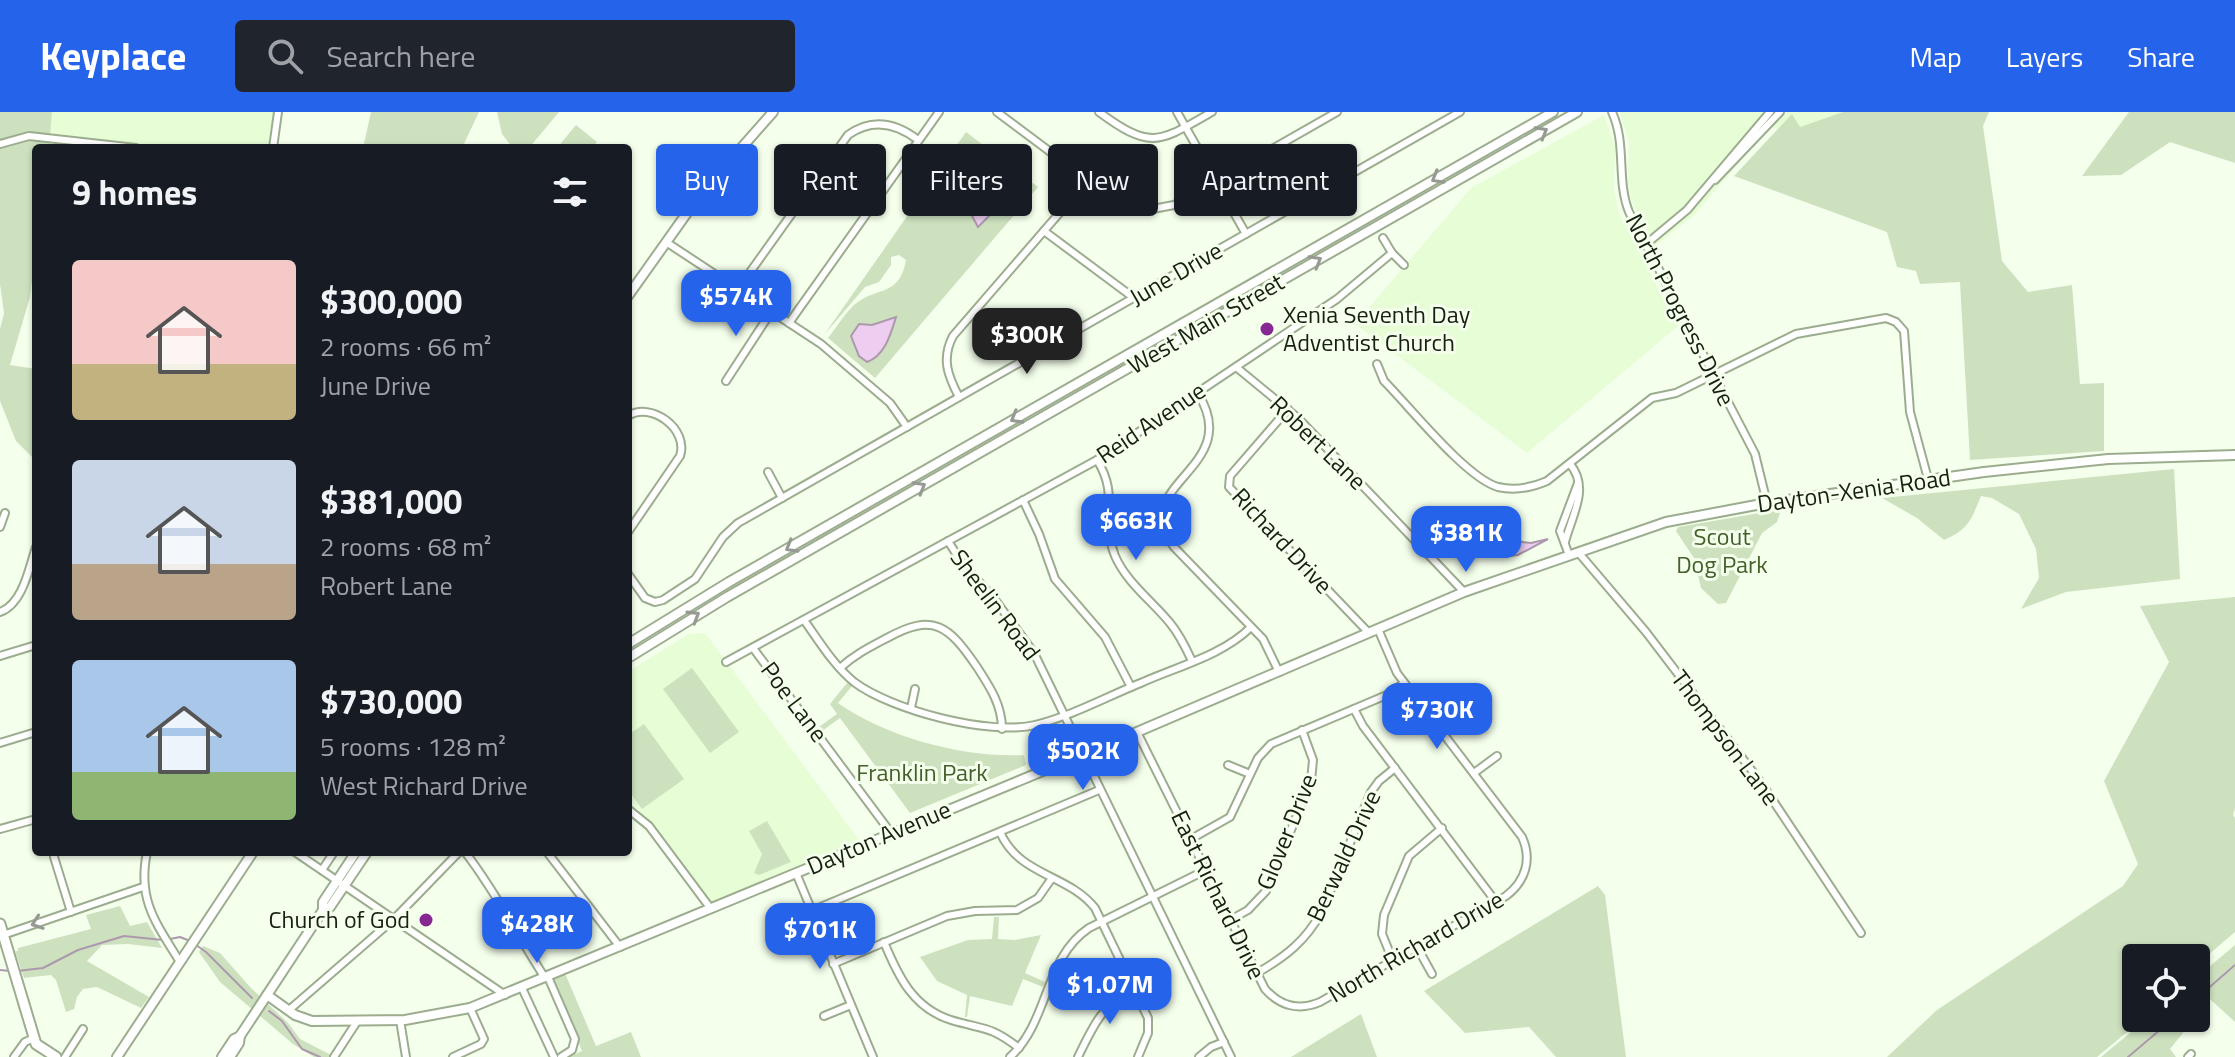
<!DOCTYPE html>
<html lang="en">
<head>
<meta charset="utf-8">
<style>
  :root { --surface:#171b24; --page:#20242c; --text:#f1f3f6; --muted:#9ea1a6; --accent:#2563eb }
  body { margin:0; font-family:"Titillium Web",sans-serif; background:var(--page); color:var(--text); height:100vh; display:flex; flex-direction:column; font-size:30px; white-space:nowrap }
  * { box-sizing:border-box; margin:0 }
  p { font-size:26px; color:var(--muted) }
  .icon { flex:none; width:44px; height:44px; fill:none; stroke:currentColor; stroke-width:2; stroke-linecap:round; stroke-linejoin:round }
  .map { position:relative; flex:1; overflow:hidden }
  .details { position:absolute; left:32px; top:32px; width:600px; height:712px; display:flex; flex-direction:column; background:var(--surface); border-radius:8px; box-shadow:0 2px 6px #0004 }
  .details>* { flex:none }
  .top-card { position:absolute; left:656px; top:32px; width:760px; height:72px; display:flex; gap:16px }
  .tools { position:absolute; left:2122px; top:832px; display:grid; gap:16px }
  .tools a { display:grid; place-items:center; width:88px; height:88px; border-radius:8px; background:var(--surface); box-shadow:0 2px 6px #0004; font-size:40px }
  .price { position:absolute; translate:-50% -68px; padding:0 18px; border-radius:16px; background:var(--accent); color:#fff; font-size:26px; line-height:52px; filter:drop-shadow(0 2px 4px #0008) }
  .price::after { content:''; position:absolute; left:50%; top:48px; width:24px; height:18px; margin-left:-12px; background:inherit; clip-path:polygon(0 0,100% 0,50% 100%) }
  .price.active { background:#222; color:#fff }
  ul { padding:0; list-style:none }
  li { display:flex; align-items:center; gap:24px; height:200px; padding:0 40px }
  li span { display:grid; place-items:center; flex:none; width:224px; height:160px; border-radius:8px; color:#555 }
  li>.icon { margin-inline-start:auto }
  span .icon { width:96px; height:96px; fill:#fffc; stroke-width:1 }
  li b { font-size:34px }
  h2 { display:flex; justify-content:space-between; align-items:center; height:96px; padding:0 40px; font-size:34px }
  .chip { padding:0 28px; border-radius:8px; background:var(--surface); box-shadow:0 2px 6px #0004; font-size:28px; line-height:72px }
  .chip.active { background:var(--accent); color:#fff }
  header { display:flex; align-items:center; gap:48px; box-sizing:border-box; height:112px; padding:0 40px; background:var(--accent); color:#fff }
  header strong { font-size:38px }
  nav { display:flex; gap:44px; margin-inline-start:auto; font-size:28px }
  .search { width:560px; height:72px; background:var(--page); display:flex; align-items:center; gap:20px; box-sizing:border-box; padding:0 28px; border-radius:8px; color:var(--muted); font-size:30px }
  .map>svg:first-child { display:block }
  .built { fill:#e6fdd6 }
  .green { fill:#cde1bf }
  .water { fill:#edcef0; stroke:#ad99ad; stroke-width:2 }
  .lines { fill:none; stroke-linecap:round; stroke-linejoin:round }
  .stream { stroke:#ad99ad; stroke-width:2 }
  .minor-casing { stroke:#9cad8f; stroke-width:10 }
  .major-casing { stroke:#9cad8f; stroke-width:12 }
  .highway-casing { stroke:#9cad8f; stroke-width:13 }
  .minor { stroke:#fff; stroke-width:6 }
  .major { stroke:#fff; stroke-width:8 }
  .highway { stroke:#fff; stroke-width:9 }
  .oneway { stroke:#979a94 }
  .poi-dot { fill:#872892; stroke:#f4ffec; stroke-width:3 }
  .labels { text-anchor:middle; stroke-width:6; stroke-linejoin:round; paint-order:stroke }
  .street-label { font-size:24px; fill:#171e12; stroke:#f4ffec }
  .poi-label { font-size:24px; fill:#171e12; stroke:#f4ffec; text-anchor:start }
  .park-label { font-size:24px; fill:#445f2a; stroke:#f4ffec }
</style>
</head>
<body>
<header>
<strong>Keyplace</strong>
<div class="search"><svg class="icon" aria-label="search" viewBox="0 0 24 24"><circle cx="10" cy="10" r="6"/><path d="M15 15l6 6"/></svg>Search here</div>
<nav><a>Map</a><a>Layers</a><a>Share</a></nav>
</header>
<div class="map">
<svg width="2235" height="945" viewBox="0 0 2235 945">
  <rect width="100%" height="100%" fill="#f4ffec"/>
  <g class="built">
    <path d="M52 0H273L268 36H48Z"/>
    <path d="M1620 0H1930L1823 28 1770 15 1694 103 1654 135 1631 87 1628 71 1629 30Z"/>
    <path d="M1604 3 1615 35 1614 77 1619 101 1678 214 1527 341 1355 212 1471 76Z"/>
    <path d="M705 521 863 733 711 797 628 683V560L688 522Z"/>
  </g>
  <g class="green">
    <path d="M0 0H52L49 36H36V137L30 185 10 253 36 257V349L16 329 0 289V217L4 201 0 172Z"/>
    <path d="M371 0H479L462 36H363Z"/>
    <path d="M497 0H559L529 36H513L502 22Z"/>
    <path d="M1843 0H1989L1983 14 2002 149 2028 180 2072 173 2080 272 2104 271V339L1970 348 1960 170 1920 172 1916 159 1897 155 1887 120 1734 64 1792 2 1800 15Z"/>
    <path d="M2129 0H2235V51L2170 30 2121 63 2082 64Z"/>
    <path d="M576 13 597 30 593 36H557Z"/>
    <path d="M966 20 1038 75 875 266 828 226C836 216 843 204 852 195 875 173 899 187 906 148L899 143 891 145V153L879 170 865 175 824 223Z"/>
    <path d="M2174 357 2180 467 2066 480 2021 497 2039 466 2036 437 2019 402 1992 386 1981 384C1971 408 1969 417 1944 428L1917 406 1882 386Z"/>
    <path d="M1777 398 1780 401 1777 410 1762 421 1726 491 1718 492 1701 476 1694 446 1676 419 1678 415Z"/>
    <path d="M2235 485V696L2233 703 2235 706V820L2201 849 2205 855 2196 863V846H2136V906H2144L2097 945H1887L1937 898 2123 774 2138 752 2104 669 2169 550 2140 494Z"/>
    <path d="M692 556 739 620 710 641 663 577Z"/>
    <path d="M847 571 852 574 838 591C888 626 964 646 1024 643L1026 653 910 701 840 606 822 619 819 615 837 602 830 592Z"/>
    <path d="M644 612 684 667 642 697 628 678V623Z"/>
    <path d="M767 709 791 750 759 763 754 761 762 742 749 719Z"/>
    <path d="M1598 774 1605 783 1626 945H1556L1529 915 1465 921 1424 879Z"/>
    <path d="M120 794 130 814 147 810 162 836 128 832 102 833 87 849 149 885 141 896 97 875 83 877 77 885 74 897 66 900 56 868 51 863 24 866 15 839H18V836L91 817 86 803Z"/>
    <path d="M994 805H999L998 827 1015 828 1041 823 1025 861 1045 870 1043 875 1023 867 1012 894 970 884 967 905H965L967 883 937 869 920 845 968 828 992 827Z"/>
    <path d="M2235 833V910L2210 887 2196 905V866Z"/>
    <path d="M203 834 220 841 250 875 288 911 300 927 335 945H314L293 932 220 870 199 840Z"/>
    <path d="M564 859 596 934 631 920 641 945H568L582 939 551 864Z"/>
    <path d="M1361 902 1377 945H1291Z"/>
    <path d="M2148 906H2195L2170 937 2176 945H2101Z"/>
  </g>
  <g class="water">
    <path d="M979 68 991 102 978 115 956 74Z"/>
    <path d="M896 205C891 221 885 244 867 250L859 244 851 224 859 212 872 213Z"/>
    <path d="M1486 415 1522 430 1531 431 1548 427 1518 443 1510 444 1482 416Z"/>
  </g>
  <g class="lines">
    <g class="stream">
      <path d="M170 827 180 825 190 829"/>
      <path d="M196 833 206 840 252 886"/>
      <path d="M0 858 11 859"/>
      <path d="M17 859 43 856 78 838 124 824 163 828"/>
      <path d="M2196 887 2235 853"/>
      <path d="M269 899 282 909 302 937 320 945"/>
      <path d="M2128 945 2174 906"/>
    </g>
    <g class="minor-casing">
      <g id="minor">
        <path d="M997 0 1116 89 1133 96 1147 98 1174 93 1337 0"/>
        <path d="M1099 0C1152 39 1159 30 1212 0"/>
        <path d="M1177 0 1246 122"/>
        <path d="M1612 0C1627 33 1616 67 1629 100L1755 342 1767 391"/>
        <path d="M0 32 29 24 136 36"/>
        <path d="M273 36 278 0"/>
        <path d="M1715 68 1780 0"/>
        <path d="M1044 119 1134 186"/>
        <path d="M1383 126 1392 141 1404 153"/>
        <path d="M666 130 821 232 890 291 907 315"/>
        <path d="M1645 133 1687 98 1770 0"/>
        <path d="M738 177 848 23C872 6 896 11 918 28"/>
        <path d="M1053 206 1064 225"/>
        <path d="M789 211 939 0"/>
        <path d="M1377 252 1384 269C1410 295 1466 366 1498 375 1516 379 1531 376 1547 369L1652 286 1676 281 1796 222 1886 206 1896 210 1904 219 1910 300 1928 367"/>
        <path d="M1236 255 1298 306 1464 480"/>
        <path d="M726 269 771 200"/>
        <path d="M1197 280C1247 357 1125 371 1174 435L1263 527 1279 560"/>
        <path d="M959 285C948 264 941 247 953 224L1088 68"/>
        <path d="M1288 297 1230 364 1229 375 1369 521"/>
        <path d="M628 304C651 289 689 317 680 344L628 420"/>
        <path d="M1097 348C1120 384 1100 406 1115 444 1127 471 1152 489 1170 511 1180 523 1186 536 1192 549"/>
        <path d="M768 360 782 386"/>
        <path d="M1023 388 1039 422 1055 467 1105 525 1131 575"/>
        <path d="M0 415 5 401"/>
        <path d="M948 429 962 451 993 485 1034 541 1231 945"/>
        <path d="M1565 430C1572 403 1590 376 1570 352"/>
        <path d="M1578 440 1646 520 1762 672 1861 821"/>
        <path d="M1569 443 1560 419 1578 371"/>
        <path d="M628 462 645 486 655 490 663 488 695 467 723 425 738 411 1460 0"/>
        <path d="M0 500C23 492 29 456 36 435"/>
        <path d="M804 508C819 529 834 554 854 570 891 598 989 624 1035 613 1072 604 1108 584 1143 570 1179 554 1223 543 1251 515"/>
        <path d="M753 536 891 721"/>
        <path d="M0 544 36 533"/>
        <path d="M726 550 1097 348 1337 187 1392 141"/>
        <path d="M840 556C854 543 870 535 887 526 934 500 949 514 977 555 990 575 1002 593 1002 617"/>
        <path d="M911 596 915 577"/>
        <path d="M1354 597 1363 614 1496 790"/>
        <path d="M1137 620 1265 877C1280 894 1299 899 1320 890L1506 784C1526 769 1532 747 1522 725L1397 561 1378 517"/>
        <path d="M0 631 36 620"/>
        <path d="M1228 653 1250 662"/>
        <path d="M1474 661 1497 644"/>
        <path d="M628 697 649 714 711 797"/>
        <path d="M0 717 36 707"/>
        <path d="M1000 720C1019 764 1068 762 1095 796L1148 906V921L1138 945"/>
        <path d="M1191 727 1230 705 1258 646 1271 632 1389 582 1404 571"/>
        <path d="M147 740C137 788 156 811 180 850"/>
        <path d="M295 740 505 883"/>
        <path d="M465 740C496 780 518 824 545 866"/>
        <path d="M547 740 620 835"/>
        <path d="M54 745 71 800"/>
        <path d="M322 758 334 740"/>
        <path d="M796 761 873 945"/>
        <path d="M811 799 1099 678"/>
        <path d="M1230 808 1248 798 1266 779 1311 669 1313 648 1302 618"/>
        <path d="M3 823 143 775"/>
        <path d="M884 830C898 864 913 896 951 908 984 918 989 913 1019 936"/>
        <path d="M1417 835 1432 862"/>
        <path d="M1393 849 1382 822 1384 803 1409 744 1442 716"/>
        <path d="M833 852 947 804 975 799 1017 798 1038 786 1052 766"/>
        <path d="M1257 861C1285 845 1306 829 1322 799L1371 680 1379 669 1395 656"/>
        <path d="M548 865 575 927 572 938 561 945"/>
        <path d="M522 876 554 945"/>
        <path d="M289 898 394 807 459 740"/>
        <path d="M824 904 851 893"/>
        <path d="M400 908 406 945"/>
        <path d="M14 945 25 930 34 926"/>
        <path d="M65 945 83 917"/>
        <path d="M334 945 358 908"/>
        <path d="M453 945 481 932 484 927 470 896"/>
        <path d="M1010 945C1049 910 1044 846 1089 816L1206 758"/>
        <path d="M1078 945C1095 910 1101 896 1134 875"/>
        <path d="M1199 945 1211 935 1224 930"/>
        <path d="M2188 945 2191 942"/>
      </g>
    </g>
    <g class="major-casing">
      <g id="major">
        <path d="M628 184 699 84 773 0"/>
        <path d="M628 532 729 470 1553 0"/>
        <path d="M628 546 727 485 1577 0"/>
        <path d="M323 798 330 795 367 740"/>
        <path d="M267 883 295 903 312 909 405 908 470 896 1137 620 1464 480 1666 410 1767 391 1984 360 2108 347 2235 343"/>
        <path d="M117 945 253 740"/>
        <path d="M222 945 234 927 240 924 323 798V790L356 740"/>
        <path d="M230 945 239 931 240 924"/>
      </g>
    </g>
    <g class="highway-casing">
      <path id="highway" d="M0 812 36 932 56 945"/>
    </g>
    <use href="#minor" class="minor"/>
    <use href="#major" class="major"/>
    <use href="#highway" class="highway"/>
  </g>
  <defs><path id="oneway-chevron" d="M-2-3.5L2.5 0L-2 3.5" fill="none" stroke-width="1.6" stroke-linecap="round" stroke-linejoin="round" transform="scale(2)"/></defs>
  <g class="oneway">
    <use href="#oneway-chevron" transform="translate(1542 20) rotate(-30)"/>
    <use href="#oneway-chevron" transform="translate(1437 66) rotate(150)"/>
    <use href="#oneway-chevron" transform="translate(1316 149) rotate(-30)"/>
    <use href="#oneway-chevron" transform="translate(1016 306) rotate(150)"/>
    <use href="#oneway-chevron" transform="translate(920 375) rotate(-30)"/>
    <use href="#oneway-chevron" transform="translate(791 435) rotate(150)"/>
    <use href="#oneway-chevron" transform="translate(694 504) rotate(-31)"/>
    <use href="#oneway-chevron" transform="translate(37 811) rotate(161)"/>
  </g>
  <g class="poi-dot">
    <circle cx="1267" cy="217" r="8"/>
    <circle cx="426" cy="808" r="8"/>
  </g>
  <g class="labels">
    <g class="street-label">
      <text transform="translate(1176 162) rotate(-30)" y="8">June Drive</text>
      <text transform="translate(1680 198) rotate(63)" y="8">North Progress Drive</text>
      <text transform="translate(1206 212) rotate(-30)" y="8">West Main Street</text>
      <text transform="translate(1151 311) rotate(-34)" y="8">Reid Avenue</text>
      <text transform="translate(1318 331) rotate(44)" y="8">Robert Lane</text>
      <text transform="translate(1854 379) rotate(-8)" y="8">Dayton-Xenia Road</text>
      <text transform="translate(1282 429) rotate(47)" y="8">Richard Drive</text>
      <text transform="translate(995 493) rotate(53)" y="8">Sheelin Road</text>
      <text transform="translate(794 590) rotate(53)" y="8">Poe Lane</text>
      <text transform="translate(1725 626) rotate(53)" y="8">Thompson Lane</text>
      <text transform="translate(1287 720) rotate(-68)" y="8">Glover Drive</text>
      <text transform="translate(879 726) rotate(-23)" y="8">Dayton Avenue</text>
      <text transform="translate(1344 744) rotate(-65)" y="8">Berwald Drive</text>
      <text transform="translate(1218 783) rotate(64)" y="8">East Richard Drive</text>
      <text transform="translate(1416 835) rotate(-30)" y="8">North Richard Drive</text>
    </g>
    <g class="poi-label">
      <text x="1283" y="211">Xenia Seventh Day<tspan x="1283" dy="28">Adventist Church</tspan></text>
      <text x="410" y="816" text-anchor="end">Church of God</text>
    </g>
    <g class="park-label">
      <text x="1722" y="433">Scout<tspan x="1722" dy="28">Dog Park</tspan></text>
      <text x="922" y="669">Franklin Park</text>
    </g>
  </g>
</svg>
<div class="tools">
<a><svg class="icon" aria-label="locate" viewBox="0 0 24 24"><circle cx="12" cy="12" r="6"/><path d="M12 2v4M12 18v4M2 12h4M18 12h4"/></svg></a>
</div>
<b class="price" style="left:736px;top:226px">$574K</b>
<b class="price active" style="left:1027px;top:264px">$300K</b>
<b class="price" style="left:1136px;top:450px">$663K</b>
<b class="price" style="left:1466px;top:462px">$381K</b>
<b class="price" style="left:1437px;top:639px">$730K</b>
<b class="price" style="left:1083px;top:680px">$502K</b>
<b class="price" style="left:537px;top:853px">$428K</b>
<b class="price" style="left:820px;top:859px">$701K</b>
<b class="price" style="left:1110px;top:914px">$1.07M</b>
<div class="top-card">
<a class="chip active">Buy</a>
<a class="chip">Rent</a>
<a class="chip">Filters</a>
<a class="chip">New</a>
<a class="chip">Apartment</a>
</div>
<section class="details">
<h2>9 homes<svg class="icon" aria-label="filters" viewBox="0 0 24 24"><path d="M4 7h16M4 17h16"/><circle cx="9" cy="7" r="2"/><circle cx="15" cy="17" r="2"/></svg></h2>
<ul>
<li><span style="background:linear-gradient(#f6c9c9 65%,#c2b280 0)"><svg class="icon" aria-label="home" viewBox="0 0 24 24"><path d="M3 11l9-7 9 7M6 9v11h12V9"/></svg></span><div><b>$300,000</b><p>2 rooms · 66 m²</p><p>June Drive</p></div></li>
<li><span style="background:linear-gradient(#c9d6e8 65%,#b9a48a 0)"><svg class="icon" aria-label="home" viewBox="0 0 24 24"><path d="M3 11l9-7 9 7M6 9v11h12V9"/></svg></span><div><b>$381,000</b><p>2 rooms · 68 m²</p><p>Robert Lane</p></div></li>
<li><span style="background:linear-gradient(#a9c7e8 70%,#8fb573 0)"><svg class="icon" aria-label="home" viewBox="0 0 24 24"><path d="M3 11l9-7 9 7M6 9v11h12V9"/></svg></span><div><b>$730,000</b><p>5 rooms · 128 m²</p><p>West Richard Drive</p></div></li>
</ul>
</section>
</div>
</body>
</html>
